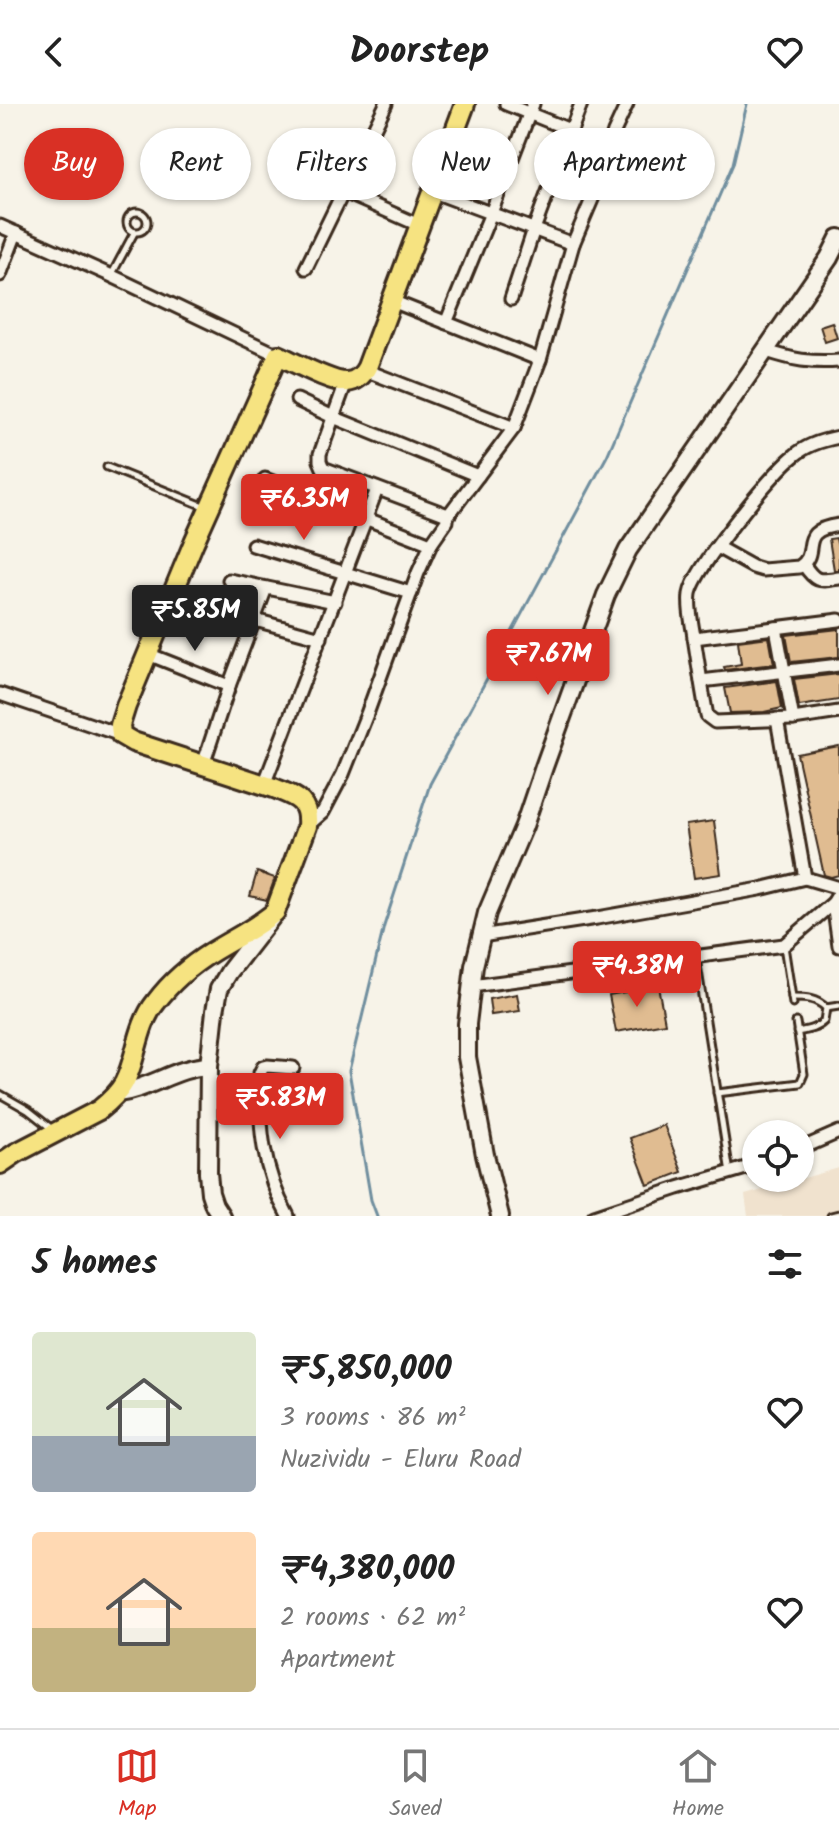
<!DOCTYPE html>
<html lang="en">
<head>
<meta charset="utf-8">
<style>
  :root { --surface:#fff; --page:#f2f2f2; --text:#222; --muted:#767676; --line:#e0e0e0; --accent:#d93025 }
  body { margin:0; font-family:Kalam,sans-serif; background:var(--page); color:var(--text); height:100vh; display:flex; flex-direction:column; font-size:30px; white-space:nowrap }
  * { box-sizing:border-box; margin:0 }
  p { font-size:26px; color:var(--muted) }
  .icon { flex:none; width:44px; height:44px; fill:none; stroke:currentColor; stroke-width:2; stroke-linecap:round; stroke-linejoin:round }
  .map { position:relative; height:1112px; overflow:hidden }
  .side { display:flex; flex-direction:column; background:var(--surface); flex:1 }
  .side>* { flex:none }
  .hud { position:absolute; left:24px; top:24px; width:792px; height:72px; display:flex; gap:16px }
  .tools { position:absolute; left:742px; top:1016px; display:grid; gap:16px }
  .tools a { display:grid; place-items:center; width:72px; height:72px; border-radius:50%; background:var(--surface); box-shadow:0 2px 6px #0004; font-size:40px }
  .price { position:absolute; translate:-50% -68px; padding:0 18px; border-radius:8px; background:var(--accent); color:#fff; font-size:26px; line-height:52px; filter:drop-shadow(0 2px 4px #0008) }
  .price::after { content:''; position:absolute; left:50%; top:48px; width:24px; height:18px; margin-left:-12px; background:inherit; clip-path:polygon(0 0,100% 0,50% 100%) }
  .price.on { background:#222; color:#fff }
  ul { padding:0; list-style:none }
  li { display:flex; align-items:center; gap:24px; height:200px; padding:0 32px }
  li span { display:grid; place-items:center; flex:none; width:224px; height:160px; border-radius:8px; color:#555 }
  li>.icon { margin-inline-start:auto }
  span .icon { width:96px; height:96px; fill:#fffc; stroke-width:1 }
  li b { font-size:34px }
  h2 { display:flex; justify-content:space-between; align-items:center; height:96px; padding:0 32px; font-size:34px }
  .pill { padding:0 28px; border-radius:36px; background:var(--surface); box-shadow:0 2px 6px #0004; font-size:28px; line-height:72px }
  .pill.on { background:var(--accent); color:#fff }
  header { display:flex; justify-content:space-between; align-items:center; height:104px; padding:0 32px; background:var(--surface); font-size:36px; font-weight:600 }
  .menu { display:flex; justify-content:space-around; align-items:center; height:112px; border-top:2px solid var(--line); background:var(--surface); font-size:22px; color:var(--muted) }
  .menu a { display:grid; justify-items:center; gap:4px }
  .menu .on { color:var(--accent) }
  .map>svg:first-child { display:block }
  .built { fill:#f0e2ce }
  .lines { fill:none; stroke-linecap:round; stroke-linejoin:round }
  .stream { stroke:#6f8e9e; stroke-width:3 }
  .building { fill:#e0bc91; stroke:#3b2a1e; stroke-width:2 }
  .lane-casing { stroke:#3b2a1e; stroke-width:11 }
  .street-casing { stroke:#3b2a1e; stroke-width:17 }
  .secondary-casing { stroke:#3b2a1e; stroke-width:22 }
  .primary-casing { stroke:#3b2a1e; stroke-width:24 }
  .lane { stroke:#f7f3e8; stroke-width:5 }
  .street { stroke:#f7f3e8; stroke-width:11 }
  .secondary { stroke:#f7f3e8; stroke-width:16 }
  .primary { stroke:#f6e381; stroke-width:18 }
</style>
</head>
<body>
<header><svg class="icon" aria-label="back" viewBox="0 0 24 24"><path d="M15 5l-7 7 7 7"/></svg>Doorstep<svg class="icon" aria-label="heart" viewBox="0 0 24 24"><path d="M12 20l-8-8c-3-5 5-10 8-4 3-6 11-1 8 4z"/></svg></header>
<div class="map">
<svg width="839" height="1112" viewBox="0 0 839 1112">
  <rect width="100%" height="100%" fill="#f7f3e8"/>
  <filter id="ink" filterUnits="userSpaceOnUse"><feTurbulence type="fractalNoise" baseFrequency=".0125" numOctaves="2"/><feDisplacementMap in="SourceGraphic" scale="16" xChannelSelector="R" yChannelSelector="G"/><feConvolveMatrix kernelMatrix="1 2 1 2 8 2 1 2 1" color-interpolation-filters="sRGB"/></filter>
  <g filter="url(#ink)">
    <path class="built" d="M839 1064V1112H748L745 1091Z"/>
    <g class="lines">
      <path class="stream" d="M377 1112 371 1096 349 967 384 822 430 680 607 352 733 60 747 0"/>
    </g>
    <g class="building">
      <path d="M832 218 837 234 825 238 820 222Z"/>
      <path d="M836 434 837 439 839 438V466H834L829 435Z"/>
      <path d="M839 525V553L791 558 786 531Z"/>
      <path d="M769 533 774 560 725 566 724 563 741 560 738 537Z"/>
      <path d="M839 570V596L799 602 794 575Z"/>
      <path d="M777 577 782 604 764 608 730 609 725 584Z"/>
      <path d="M839 642V771L831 773 824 771 797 650Z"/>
      <path d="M714 717 721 770 694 774 686 721Z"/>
      <path d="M257 768 275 774 267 796 250 792Z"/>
      <path d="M658 882 665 919 616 928 609 891Z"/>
      <path d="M517 890 520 907 491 911 489 895Z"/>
      <path d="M664 1021 682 1068 648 1081 630 1034Z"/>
    </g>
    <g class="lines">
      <g class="lane-casing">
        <g id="lane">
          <circle cx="137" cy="118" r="10"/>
          <path d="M112 170 134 129"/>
          <path d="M107 363 206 403"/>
          <path d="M784 842 793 900"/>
          <path d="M696 854 730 1069"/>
          <path d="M792 894C806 894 816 894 826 904L824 917C816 925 808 926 797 928"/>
          <path d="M826 904 839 902"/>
          <path d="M717 989 800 979 804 970 796 918"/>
          <path d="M0 990 28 1006 52 1025"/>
          <path d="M831 1112 839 1110"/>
        </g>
      </g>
      <g class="street-casing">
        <g id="street">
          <path d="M506 0 570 26"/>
          <path d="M344 88 421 122"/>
          <path d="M434 88 573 140"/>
          <path d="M0 122 112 172 278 251"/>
          <path d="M306 164 386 0"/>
          <path d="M0 171 16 129"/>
          <path d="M511 195 534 125 581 0"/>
          <path d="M392 197 540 256"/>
          <path d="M446 219 491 109 533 0"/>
          <path d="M766 247C794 256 809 259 839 257"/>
          <path d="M365 266 514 324"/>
          <path d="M346 278 320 350V357L323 364 445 410 447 413"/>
          <path d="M297 296 333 313 478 372"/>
          <path d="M839 333C823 336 806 341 794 352 772 369 694 465 690 490 688 504 692 519 694 533 698 559 702 586 707 612L715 618 793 615 839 608"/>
          <path d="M265 375 431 440 447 417V413L514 324 540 256 573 140 596 86 614 28 627 0"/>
          <path d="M253 441 411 489"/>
          <path d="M717 443 753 463 763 466 799 463C822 449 794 427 839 421"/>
          <path d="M804 461C816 479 819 477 839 474"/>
          <path d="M229 476 335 498"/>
          <path d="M255 516 321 534"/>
          <path d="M776 524 793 615"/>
          <path d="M694 534 839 516"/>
          <path d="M148 550 229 582"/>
          <path d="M701 577 839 561"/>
          <path d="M0 590 121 631"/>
          <path d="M777 615 805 774"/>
          <path d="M203 661 229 582 266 484"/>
          <path d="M264 681 377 385"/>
          <path d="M307 722 323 708 343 670 367 610 418 469 431 440"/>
          <path d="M833 799 839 842"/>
          <path d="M481 832 597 814 760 785 805 774 839 784"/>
          <path d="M472 882 784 841 833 799 839 789"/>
          <path d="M800 1045 839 1028"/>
          <path d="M288 1112C262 1066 259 1021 260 969L263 963 267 962 293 964"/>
          <path d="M594 1112 678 1084 756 1061"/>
        </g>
      </g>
      <g class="secondary-casing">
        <g id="secondary">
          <path d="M118 989C150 985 176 963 209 962"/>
          <path d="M221 1112 214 1101 210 1089 208 1069 209 962 215 907 219 885 229 868 271 814"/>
          <path d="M500 1112 485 1051 467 953V920L474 862 487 809 524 722 544 663 606 491 628 446 829 154 839 134"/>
        </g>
      </g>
      <g class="primary-casing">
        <path id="primary" d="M0 1060 16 1049 99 1006C109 998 118 990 124 979 137 955 137 921 156 898 171 878 191 861 212 848 233 835 256 824 275 808L307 722C309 695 295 693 274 684L133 638 121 631 120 621 126 602 194 438 278 251C294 258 332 279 347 278 357 277 363 271 367 263L465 0"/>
      </g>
      <use href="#lane" class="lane"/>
      <use href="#street" class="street"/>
      <use href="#secondary" class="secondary"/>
      <use href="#primary" class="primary"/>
    </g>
  </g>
</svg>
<div class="tools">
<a><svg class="icon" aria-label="locate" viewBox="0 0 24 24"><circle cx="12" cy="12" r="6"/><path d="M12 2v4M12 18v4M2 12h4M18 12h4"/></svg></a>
</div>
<b class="price" style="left:304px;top:438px">₹6.35M</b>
<b class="price on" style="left:195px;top:549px">₹5.85M</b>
<b class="price" style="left:548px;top:593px">₹7.67M</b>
<b class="price" style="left:637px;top:905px">₹4.38M</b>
<b class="price" style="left:280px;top:1037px">₹5.83M</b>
<div class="hud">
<a class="pill on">Buy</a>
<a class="pill">Rent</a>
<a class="pill">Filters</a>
<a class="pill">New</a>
<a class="pill">Apartment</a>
</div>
</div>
<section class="side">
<h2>5 homes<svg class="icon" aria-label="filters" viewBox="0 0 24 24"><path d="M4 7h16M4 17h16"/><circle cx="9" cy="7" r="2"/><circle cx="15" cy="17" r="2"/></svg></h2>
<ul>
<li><span style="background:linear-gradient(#dfe7d0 65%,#9aa5b1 0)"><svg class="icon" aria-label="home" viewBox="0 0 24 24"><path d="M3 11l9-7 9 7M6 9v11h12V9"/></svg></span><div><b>₹5,850,000</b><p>3 rooms · 86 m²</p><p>Nuzividu - Eluru Road</p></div><svg class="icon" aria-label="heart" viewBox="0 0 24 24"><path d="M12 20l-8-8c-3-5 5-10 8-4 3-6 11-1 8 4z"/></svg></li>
<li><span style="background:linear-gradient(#ffd9b3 60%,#c2b280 0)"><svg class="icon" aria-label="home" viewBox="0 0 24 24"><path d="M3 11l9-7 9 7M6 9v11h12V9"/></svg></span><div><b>₹4,380,000</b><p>2 rooms · 62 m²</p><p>Apartment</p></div><svg class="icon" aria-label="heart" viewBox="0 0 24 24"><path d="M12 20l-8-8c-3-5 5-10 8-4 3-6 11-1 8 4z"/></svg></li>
</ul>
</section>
<nav class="menu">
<a class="on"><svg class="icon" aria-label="map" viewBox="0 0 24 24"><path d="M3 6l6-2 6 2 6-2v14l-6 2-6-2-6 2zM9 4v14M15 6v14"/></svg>Map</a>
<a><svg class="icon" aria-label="saved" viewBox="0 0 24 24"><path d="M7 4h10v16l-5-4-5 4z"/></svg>Saved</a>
<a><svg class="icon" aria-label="home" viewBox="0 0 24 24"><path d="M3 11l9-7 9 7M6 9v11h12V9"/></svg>Home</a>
</nav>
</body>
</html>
